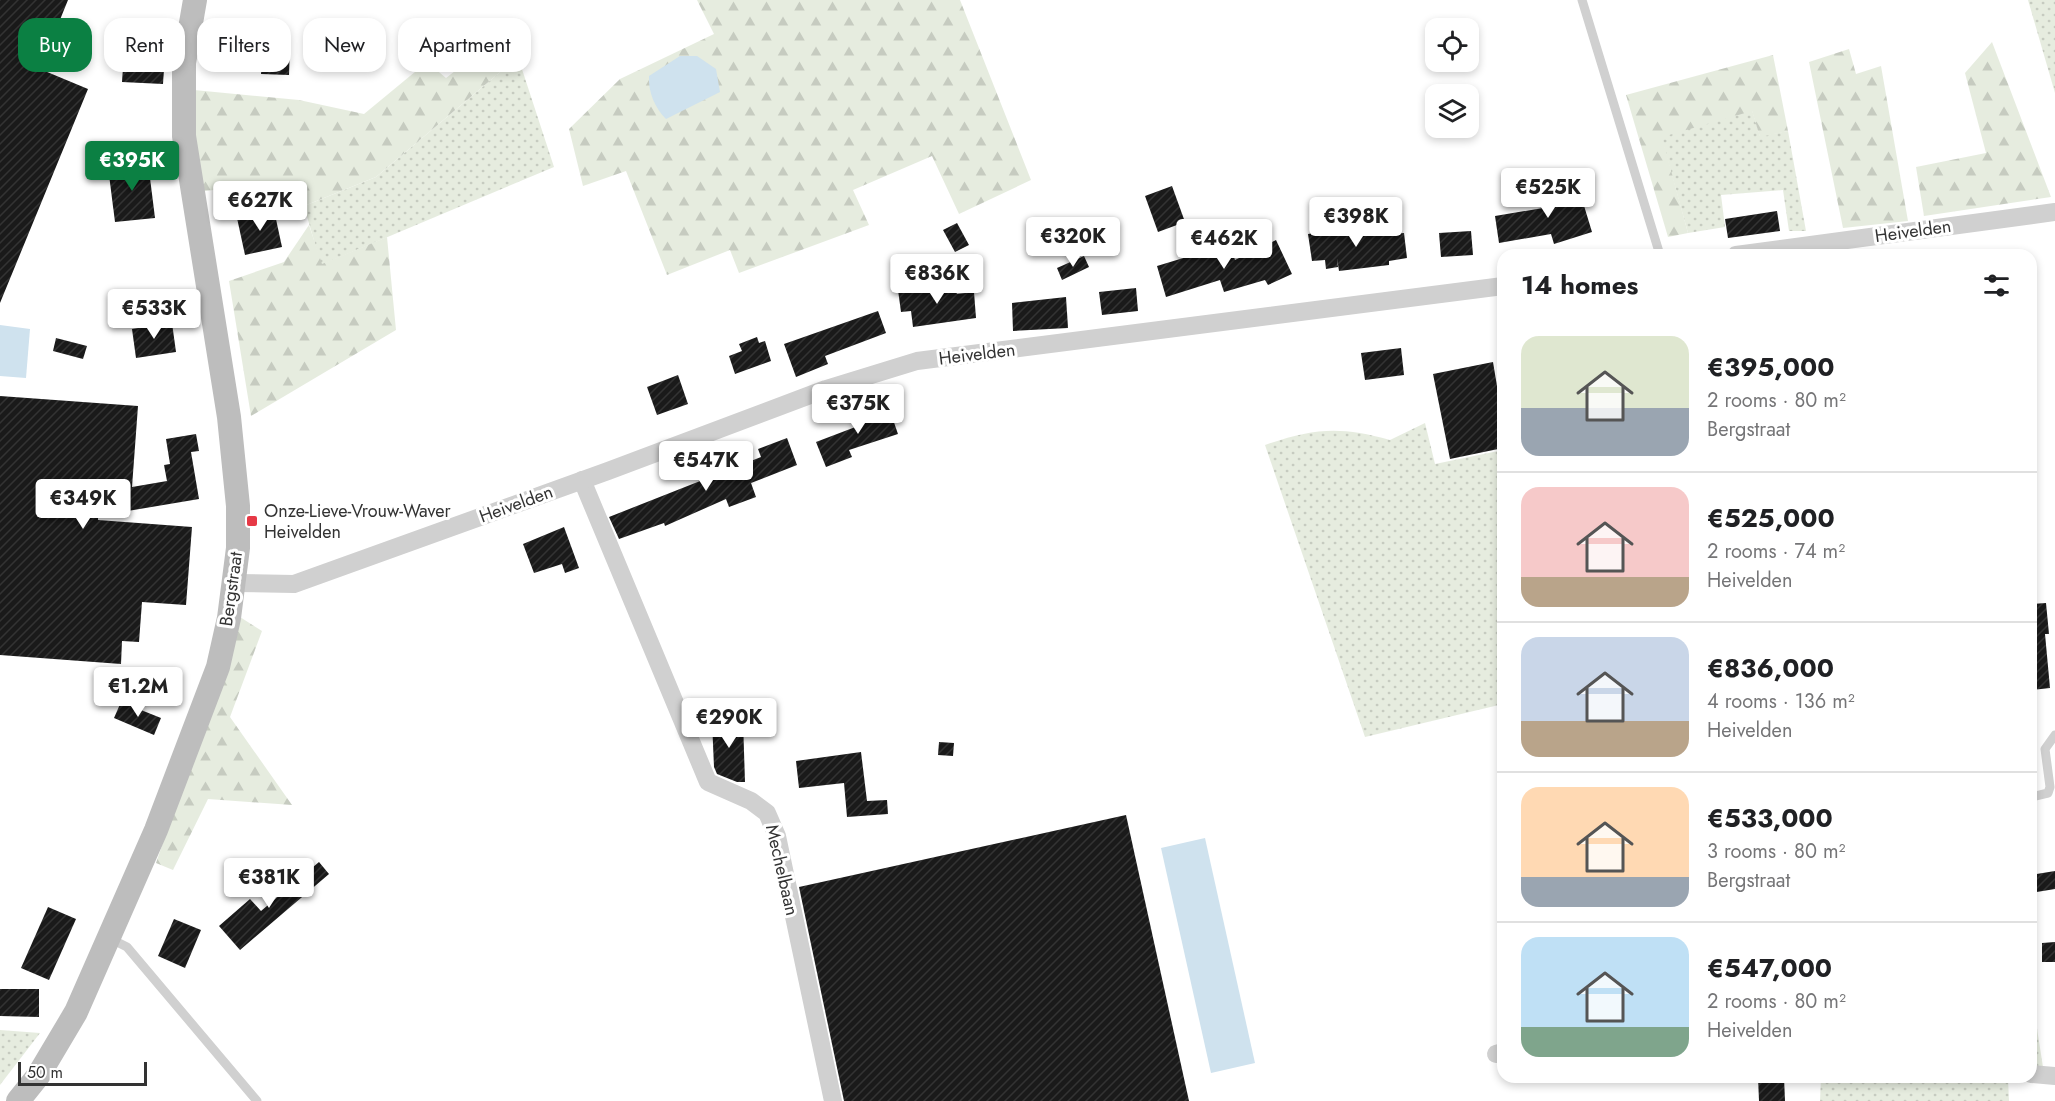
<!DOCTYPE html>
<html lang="en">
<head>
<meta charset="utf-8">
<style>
  :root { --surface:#fff; --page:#f2f2f2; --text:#202124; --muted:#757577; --line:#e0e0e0; --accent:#0b8043 }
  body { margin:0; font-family:Jost,sans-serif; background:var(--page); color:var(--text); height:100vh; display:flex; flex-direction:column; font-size:22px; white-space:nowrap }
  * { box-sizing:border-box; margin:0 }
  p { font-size:20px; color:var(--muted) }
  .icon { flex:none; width:33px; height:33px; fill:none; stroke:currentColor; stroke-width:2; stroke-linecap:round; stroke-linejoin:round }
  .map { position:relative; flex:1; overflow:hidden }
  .details { position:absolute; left:1497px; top:249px; width:540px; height:834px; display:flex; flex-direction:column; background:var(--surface); border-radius:18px; box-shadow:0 3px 9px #0003 }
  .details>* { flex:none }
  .banner { position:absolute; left:18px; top:18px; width:570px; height:54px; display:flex; gap:12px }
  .controls { position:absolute; left:1425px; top:18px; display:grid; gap:12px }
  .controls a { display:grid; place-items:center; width:54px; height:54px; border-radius:12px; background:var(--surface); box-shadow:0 3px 9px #0003; font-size:30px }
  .scale { position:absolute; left:18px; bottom:15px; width:129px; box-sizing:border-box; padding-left:6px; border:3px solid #333; border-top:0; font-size:16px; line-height:21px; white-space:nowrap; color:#333; -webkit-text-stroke:4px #fff; paint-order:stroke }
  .price { position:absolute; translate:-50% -51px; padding:0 14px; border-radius:6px; background:#fff; color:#222; font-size:20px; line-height:39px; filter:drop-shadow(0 2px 3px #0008) }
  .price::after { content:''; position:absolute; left:50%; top:36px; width:18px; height:14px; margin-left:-9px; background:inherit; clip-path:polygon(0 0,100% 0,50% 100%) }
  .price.selected { background:var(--accent); color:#fff }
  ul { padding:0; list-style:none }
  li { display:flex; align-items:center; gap:18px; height:150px; padding:0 24px }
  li+li { border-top:2px solid var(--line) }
  li span { display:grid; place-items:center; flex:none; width:168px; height:120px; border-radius:18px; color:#555 }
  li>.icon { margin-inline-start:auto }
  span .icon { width:72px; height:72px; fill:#fffc; stroke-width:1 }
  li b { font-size:26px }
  h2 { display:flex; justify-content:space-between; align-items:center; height:72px; padding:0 24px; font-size:26px }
  .pill { padding:0 21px; border-radius:18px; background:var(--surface); box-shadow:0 3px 9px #0003; font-size:21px; line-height:54px }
  .pill.selected { background:var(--accent); color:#fff }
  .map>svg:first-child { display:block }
  .green { fill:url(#green-dots) }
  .forest { fill:url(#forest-firs) }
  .water { fill:#cfe2ee }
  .building { fill:url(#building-hatch) }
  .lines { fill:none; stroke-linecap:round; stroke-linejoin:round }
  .lane { stroke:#d0d0d0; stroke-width:9 }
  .street { stroke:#d0d0d0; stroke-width:18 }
  .secondary { stroke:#bdbdbd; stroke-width:24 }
  .poi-dot { fill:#e63946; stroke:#fff; stroke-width:2 }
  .labels { text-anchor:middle; stroke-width:6; stroke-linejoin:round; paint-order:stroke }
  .street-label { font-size:18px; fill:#333; stroke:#fff }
  .poi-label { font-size:18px; fill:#333; stroke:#fff; text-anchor:start }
</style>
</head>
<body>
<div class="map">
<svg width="2055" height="1101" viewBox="0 0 2055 1101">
  <defs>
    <pattern id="green-dots" width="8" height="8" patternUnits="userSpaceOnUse" patternTransform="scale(1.5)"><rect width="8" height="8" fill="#e6ecdf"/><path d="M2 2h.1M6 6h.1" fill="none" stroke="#c6cbc0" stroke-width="1.8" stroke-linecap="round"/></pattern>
    <pattern id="forest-firs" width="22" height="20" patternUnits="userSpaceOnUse" patternTransform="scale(1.5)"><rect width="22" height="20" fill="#e6ecdf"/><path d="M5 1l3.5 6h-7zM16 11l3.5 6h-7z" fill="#c6cbc0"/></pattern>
    <pattern id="building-hatch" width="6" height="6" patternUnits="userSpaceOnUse" patternTransform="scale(1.5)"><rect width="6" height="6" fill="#1a1a1a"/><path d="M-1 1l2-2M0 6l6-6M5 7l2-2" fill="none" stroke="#333"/></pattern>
  </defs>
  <rect width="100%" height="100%" fill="#fff"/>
  <g class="green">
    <path d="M2028 0H2055V93Z"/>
    <path d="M518 57 554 167 321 265 304 206 376 177Z"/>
    <path d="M1752 110 1760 136 1788 131 1806 231H1789L1783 190 1721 195 1725 227 1688 233 1661 136Z"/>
    <path d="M1425 423 1435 464 1503 450V704L1365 737 1265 445C1314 428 1340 426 1390 440Z"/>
    <path d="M2035 1016 2043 1067 2031 1065V1017Z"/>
    <path d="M0 1030 40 1033 0 1085Z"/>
    <path d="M1821 1077H1992L2008 1079 2009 1101H1820Z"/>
  </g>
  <g class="forest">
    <path d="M697 0H960L1031 180 959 214 932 156 853 190 869 225 739 273 730 250 667 275 626 171 583 186 569 129 620 79 714 34Z"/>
    <path d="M505 32 518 57 376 177 304 206 286 184 203 191 193 133 194 90 299 100 364 114 427 62 446 78Z"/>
    <path d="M1992 42 2051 197 1924 216 1916 167 1986 153 1965 73Z"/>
    <path d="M1849 49 1856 74 1881 66 1908 221 1843 228 1809 62Z"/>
    <path d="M1773 55 1788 131 1760 137 1752 111 1662 137 1688 233 1668 237 1626 95Z"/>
    <path d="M309 225 322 264 387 237 396 330 251 416 229 281 284 262Z"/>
    <path d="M240 617 262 631 230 717 292 805 208 799 173 870 156 863Z"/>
  </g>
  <g class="water">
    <path d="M680 56H697L716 69 720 92 666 119C655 108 648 92 649 76Z"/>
    <path d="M0 325 30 329 26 378 0 376Z"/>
    <path d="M1205 838 1255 1063 1211 1073 1161 848Z"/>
  </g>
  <g class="building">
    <path d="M0 0H68L40 69 88 89 0 303Z"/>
    <path d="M131 19 158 21 157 38 130 36Z"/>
    <path d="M263 43 290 44 289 75 261 74Z"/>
    <path d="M123 67 164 69 163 84 122 82Z"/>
    <path d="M148 162 155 218 115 222 108 167Z"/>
    <path d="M1172 186 1185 222 1158 232 1145 196Z"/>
    <path d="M1578 186 1592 232 1554 244 1551 234 1499 243 1495 216 1543 208 1540 198Z"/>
    <path d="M274 210 282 247 245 255 237 218Z"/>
    <path d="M1777 211 1780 231 1728 238 1725 219Z"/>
    <path d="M957 223 969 245 955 252 943 230Z"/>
    <path d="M1333 224 1334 230 1352 227 1353 233 1384 229 1385 235 1404 233 1407 258 1389 261V265L1339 271 1337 258 1338 267 1326 269 1325 260 1312 261 1308 234 1321 232 1320 225Z"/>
    <path d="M1471 231 1473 255 1441 257 1439 233Z"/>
    <path d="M1276 240 1292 274 1268 285 1265 280 1224 292 1220 280 1166 297 1157 266 1213 249 1216 256 1232 251 1235 260Z"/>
    <path d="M1084 256 1089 267 1062 280 1057 268Z"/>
    <path d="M952 283 957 294 974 292 976 318 913 327 911 311 901 312 898 290Z"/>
    <path d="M1136 288 1138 311 1102 315 1099 292Z"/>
    <path d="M1066 297 1068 328 1013 331 1012 303Z"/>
    <path d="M878 311 886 333 825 356 828 364 796 377 784 344Z"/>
    <path d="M172 323 176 352 136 358 132 329Z"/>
    <path d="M757 337 759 343 765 341 771 361 735 374 729 356 742 351 739 344Z"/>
    <path d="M56 338 87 346 83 359 53 351Z"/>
    <path d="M1401 348 1404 375 1365 380 1361 353Z"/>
    <path d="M1493 362 1499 398 1503 397V448L1450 459 1433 374Z"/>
    <path d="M678 375 688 404 657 415 647 387Z"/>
    <path d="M0 396 138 406 132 487 167 481 164 465 170 464 166 439 196 434 199 451 191 452 199 499 98 516V520L192 527 186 605 142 602 139 642 122 641 121 664 0 655Z"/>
    <path d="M888 405 898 434 849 450 852 457 826 467 816 442 858 426 855 415Z"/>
    <path d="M787 438 797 465 751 483 756 497 729 507 726 499 665 526 664 523 619 539 609 517 761 457 758 449Z"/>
    <path d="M564 527 579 568 565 573 562 564 534 573 523 544Z"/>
    <path d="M2046 603 2049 634H2045L2050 688 2031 690V604Z"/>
    <path d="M121 702 161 718 154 735 114 718Z"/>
    <path d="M743 720 745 782H737L717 774 714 767 712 721Z"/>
    <path d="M939 742 954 743 953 756 938 755Z"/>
    <path d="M861 752 867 801 887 800 888 814 847 817 844 783 799 788 796 761Z"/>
    <path d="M1126 815 1189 1101H844L799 887Z"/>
    <path d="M319 862 329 874 240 950 219 926 250 899 261 911Z"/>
    <path d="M2055 871V889L2031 893V875Z"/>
    <path d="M48 907 76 919 49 980 21 968Z"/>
    <path d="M174 919 201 930 185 968 158 956Z"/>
    <path d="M2055 942V962H2042V943Z"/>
    <path d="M0 989H39V1017L0 1016Z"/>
    <path d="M1758 1077H1784L1785 1101H1759Z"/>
  </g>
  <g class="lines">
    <g class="lane">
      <path d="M1582 0 1660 255"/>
      <path d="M2031 797 2048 793 2050 787 2045 749 2055 735"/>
      <path d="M109 938 127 947 257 1101"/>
    </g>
    <g class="street">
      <path d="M1736 255 2055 212"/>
      <path d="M582 480 708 782 751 801 767 813 777 836 833 1101"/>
      <path d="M234 583 294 584 608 471 826 389 917 361 1503 286"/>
      <path d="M1496 1054 1503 1052"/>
      <path d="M2031 1074 2055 1076"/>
    </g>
    <path class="secondary" d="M18 1101 38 1076 76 1012 156 830 218 667 229 618 238 548V506L229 417 184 136V63L195 0"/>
  </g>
  <rect class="poi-dot" x="246" y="515" width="12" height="12" rx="3"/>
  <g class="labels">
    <g class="street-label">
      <text transform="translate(1913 231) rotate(-8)" y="6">Heivelden</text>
      <text transform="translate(977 354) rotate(-7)" y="6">Heivelden</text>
      <text transform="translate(516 504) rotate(-20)" y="6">Heivelden</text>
      <text transform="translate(231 589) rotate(-82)" y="6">Bergstraat</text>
      <text transform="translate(782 870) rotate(77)" y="6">Mechelbaan</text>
    </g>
    <g class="poi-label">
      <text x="264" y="517">Onze-Lieve-Vrouw-Waver<tspan x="264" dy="21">Heivelden</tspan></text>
    </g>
  </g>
</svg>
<div class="controls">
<a><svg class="icon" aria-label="locate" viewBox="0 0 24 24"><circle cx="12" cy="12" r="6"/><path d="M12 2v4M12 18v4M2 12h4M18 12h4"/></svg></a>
<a><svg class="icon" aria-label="layers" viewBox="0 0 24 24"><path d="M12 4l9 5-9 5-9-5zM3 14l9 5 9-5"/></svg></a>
</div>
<div class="scale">50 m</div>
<b class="price selected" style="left:132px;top:192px">€395K</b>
<b class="price" style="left:1548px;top:219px">€525K</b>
<b class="price" style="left:260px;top:232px">€627K</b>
<b class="price" style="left:1356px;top:248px">€398K</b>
<b class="price" style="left:1073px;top:268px">€320K</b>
<b class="price" style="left:1224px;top:270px">€462K</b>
<b class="price" style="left:937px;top:305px">€836K</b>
<b class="price" style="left:154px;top:340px">€533K</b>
<b class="price" style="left:858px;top:435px">€375K</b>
<b class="price" style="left:706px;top:492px">€547K</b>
<b class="price" style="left:83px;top:530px">€349K</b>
<b class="price" style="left:138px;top:718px">€1.2M</b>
<b class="price" style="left:729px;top:749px">€290K</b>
<b class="price" style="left:269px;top:909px">€381K</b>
<div class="banner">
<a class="pill selected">Buy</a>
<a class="pill">Rent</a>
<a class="pill">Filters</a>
<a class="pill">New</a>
<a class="pill">Apartment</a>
</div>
<section class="details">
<h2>14 homes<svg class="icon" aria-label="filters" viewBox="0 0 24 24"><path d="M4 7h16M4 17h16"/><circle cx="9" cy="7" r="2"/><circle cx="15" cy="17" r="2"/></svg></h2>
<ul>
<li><span style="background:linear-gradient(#dfe7d0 60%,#9aa5b1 0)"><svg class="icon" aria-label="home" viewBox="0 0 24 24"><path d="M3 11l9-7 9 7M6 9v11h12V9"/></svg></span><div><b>€395,000</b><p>2 rooms · 80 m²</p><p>Bergstraat</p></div></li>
<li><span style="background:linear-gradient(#f6c9c9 75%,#b9a48a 0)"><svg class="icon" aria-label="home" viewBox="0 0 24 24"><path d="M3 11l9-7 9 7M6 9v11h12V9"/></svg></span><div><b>€525,000</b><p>2 rooms · 74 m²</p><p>Heivelden</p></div></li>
<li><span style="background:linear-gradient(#c9d6e8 70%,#b9a48a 0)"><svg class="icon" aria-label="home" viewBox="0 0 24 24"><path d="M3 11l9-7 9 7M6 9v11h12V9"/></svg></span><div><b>€836,000</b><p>4 rooms · 136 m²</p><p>Heivelden</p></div></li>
<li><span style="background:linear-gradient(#ffd9b3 75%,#9aa5b1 0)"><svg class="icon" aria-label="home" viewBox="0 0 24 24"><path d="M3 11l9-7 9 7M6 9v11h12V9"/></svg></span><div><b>€533,000</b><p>3 rooms · 80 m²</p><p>Bergstraat</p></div></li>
<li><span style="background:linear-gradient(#bfe0f5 75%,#7fa58c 0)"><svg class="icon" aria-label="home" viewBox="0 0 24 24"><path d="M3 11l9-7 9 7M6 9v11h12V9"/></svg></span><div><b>€547,000</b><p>2 rooms · 80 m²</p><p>Heivelden</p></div></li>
</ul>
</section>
</div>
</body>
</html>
